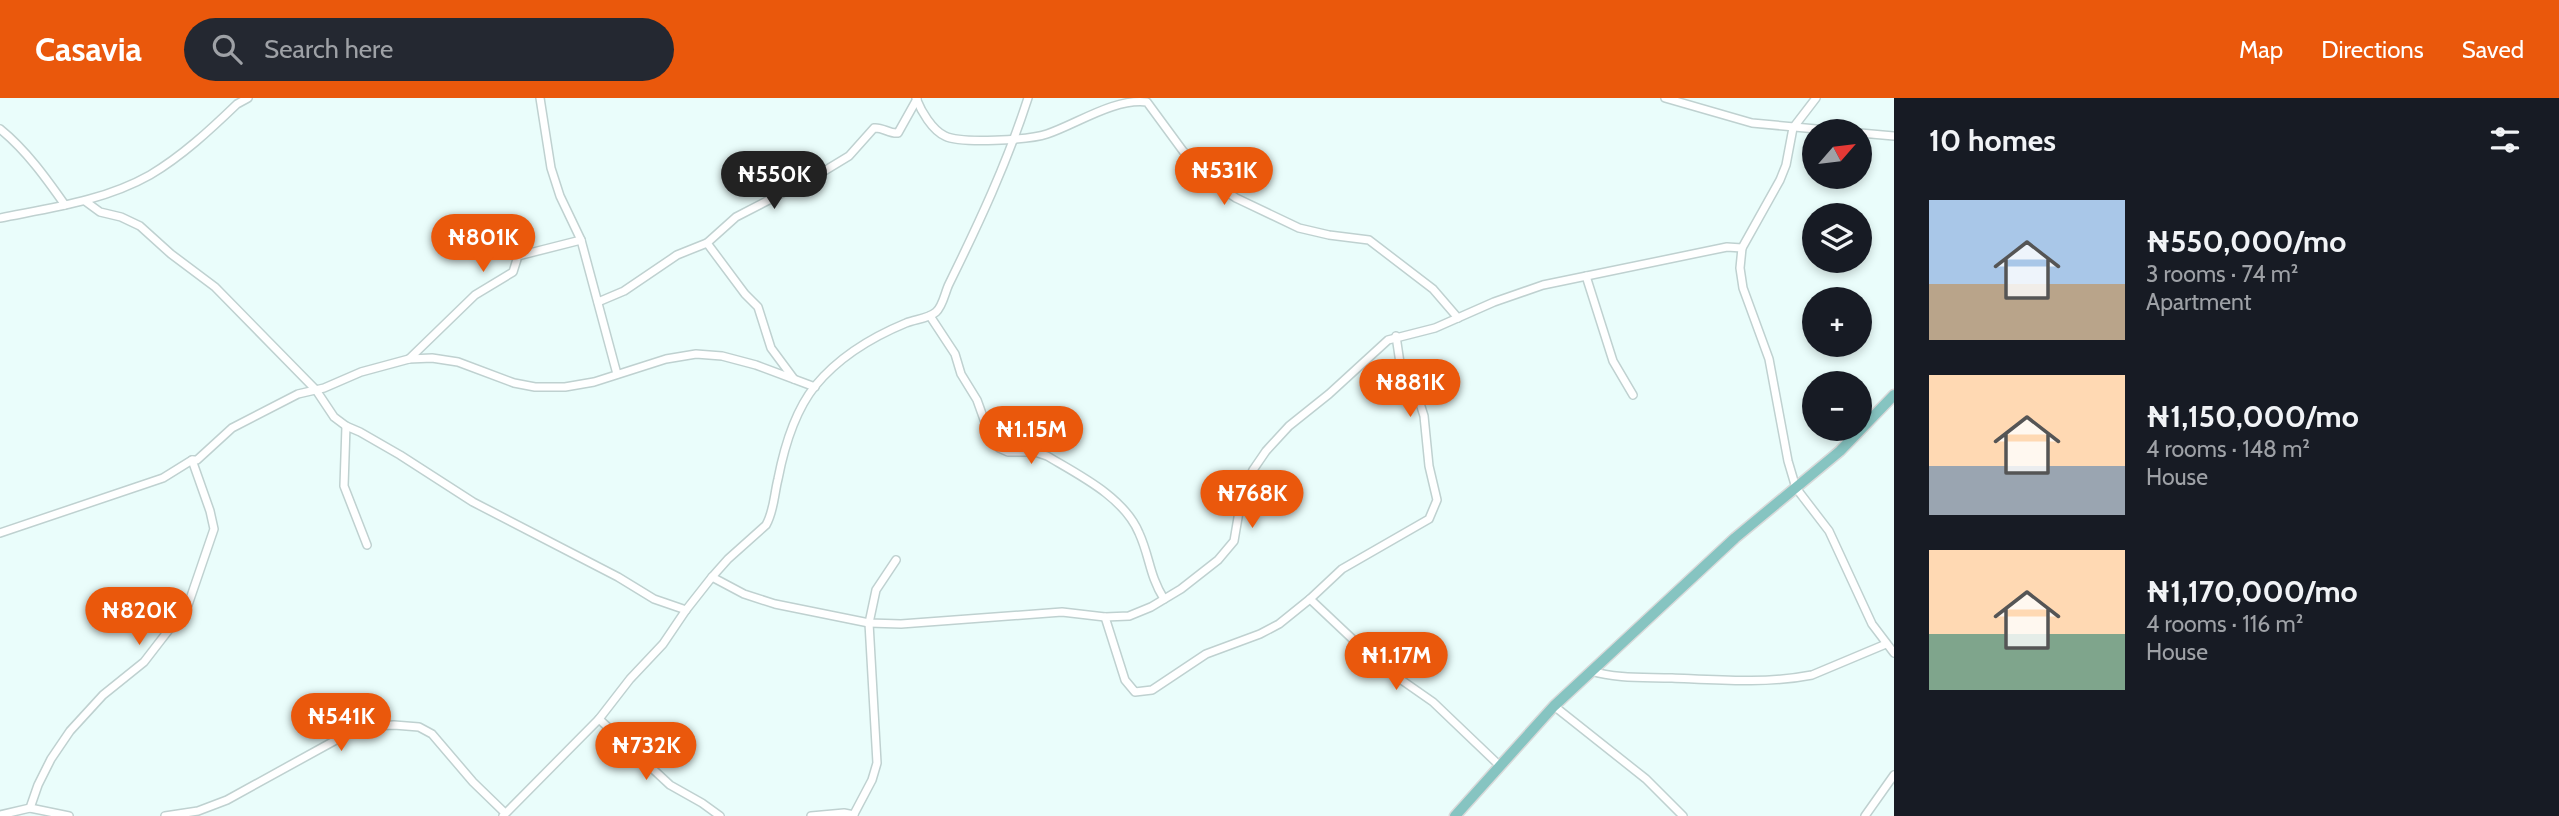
<!DOCTYPE html>
<html lang="en">
<head>
<meta charset="utf-8">
<style>
  :root { --surface:#171b24; --page:#242831; --text:#f1f3f6; --muted:#9ea1a6; --accent:#ea580c }
  body { margin:0; font-family:Cabin,sans-serif; background:var(--page); color:var(--text); height:100vh; display:flex; flex-direction:column; font-size:26px; white-space:nowrap }
  * { box-sizing:border-box; margin:0 }
  p { font-size:23px; color:var(--muted) }
  .icon { flex:none; width:38px; height:38px; fill:none; stroke:currentColor; stroke-width:2; stroke-linecap:round; stroke-linejoin:round }
  .map { position:relative; flex:1; overflow:hidden }
  .drawer { display:flex; flex-direction:column; background:var(--surface); width:665px }
  .drawer>* { flex:none }
  .needle { width:46px; rotate:62deg }
  .buttons { position:absolute; left:1802px; top:21px; display:grid; gap:14px }
  .buttons a { display:grid; place-items:center; width:70px; height:70px; border-radius:50%; background:var(--surface); box-shadow:0 4px 10px #0003; font-size:35px }
  .price { position:absolute; translate:-50% -60px; padding:0 16px; border-radius:24px; background:var(--accent); color:#fff; font-size:23px; line-height:46px; filter:drop-shadow(0 2px 4px #0008) }
  .price::after { content:''; position:absolute; left:50%; top:42px; width:21px; height:16px; margin-left:-10px; background:inherit; clip-path:polygon(0 0,100% 0,50% 100%) }
  .price.active { background:#222; color:#fff }
  ul { padding:0; list-style:none }
  li { display:flex; align-items:center; gap:21px; height:175px; padding:0 35px }
  li span { display:grid; place-items:center; flex:none; width:196px; height:140px; border-radius:0px; color:#555 }
  li>.icon { margin-inline-start:auto }
  span .icon { width:84px; height:84px; fill:#fffc; stroke-width:1 }
  li b { font-size:30px }
  h2 { display:flex; justify-content:space-between; align-items:center; height:84px; padding:0 35px; font-size:30px }
  header { display:flex; align-items:center; gap:42px; box-sizing:border-box; height:98px; padding:0 35px; background:var(--accent); color:#fff }
  header strong { font-size:33px }
  nav { display:flex; gap:38px; margin-inline-start:auto; font-size:24px }
  .search { width:490px; height:63px; background:var(--page); display:flex; align-items:center; gap:18px; box-sizing:border-box; padding:0 24px; border-radius:38px; color:var(--muted); font-size:26px }
  main { display:flex; flex:1; min-height:0 }
  .map>svg:first-child { display:block }
  .lines { fill:none; stroke-linecap:round; stroke-linejoin:round }
  .minor-casing { stroke:#bfd1d0; stroke-width:10 }
  .major-casing { stroke:#d9dada; stroke-width:13 }
  .minor { stroke:#fff; stroke-width:7 }
  .major { stroke:#86c4c1; stroke-width:10 }
</style>
</head>
<body>
<header>
<strong>Casavia</strong>
<div class="search"><svg class="icon" aria-label="search" viewBox="0 0 24 24"><circle cx="10" cy="10" r="6"/><path d="M15 15l6 6"/></svg>Search here</div>
<nav><a>Map</a><a>Directions</a><a>Saved</a></nav>
</header>
<main>
<div class="map">
<svg width="1894" height="718" viewBox="0 0 1894 718">
  <rect width="100%" height="100%" fill="#eafdfb"/>
  <g class="lines">
    <g class="minor-casing">
      <g id="minor">
        <path d="M540 0 551 70 560 98 581 142 617 276"/>
        <path d="M916 0C921 13 932 32 945 38 961 46 1029 42 1047 36 1077 26 1114 0 1147 4L1183 53 1212 84 1236 100 1299 130 1329 137 1369 142 1433 191 1458 220"/>
        <path d="M1665 0 1752 25 1838 33"/>
        <path d="M1816 0 1793 30 1786 67 1780 82 1742 150 1740 170 1743 190 1769 261 1788 363 1796 390 1829 433 1872 526 1894 555"/>
        <path d="M0 31C26 52 46 80 65 107"/>
        <path d="M1860 35 1894 38"/>
        <path d="M85 103 100 114 121 119 140 128 171 156 215 189 316 292 334 319 346 328 360 334 400 357 473 404 618 479 654 501 686 512"/>
        <path d="M0 120C50 110 104 103 150 77 182 58 210 32 237 6L248 0"/>
        <path d="M707 145 745 196 758 209 771 250 794 281"/>
        <path d="M1586 178 1613 263 1633 297"/>
        <path d="M598 204 624 193 677 157 707 145 736 119 821 75 849 58 874 30C883 29 889 36 898 35L917 1"/>
        <path d="M930 218 955 256 961 276 977 302 991 341 999 350 1008 354H1035L1047 358C1079 377 1124 399 1139 435 1150 459 1149 477 1164 501"/>
        <path d="M409 261 475 197 513 174 518 158 581 142"/>
        <path d="M346 328 344 388 367 447"/>
        <path d="M0 435 163 380 192 362H197L232 330 298 296 324 290 361 274 409 261 432 260 458 264 514 285 535 289H565L594 284 666 261 696 256 722 258 756 267 815 289"/>
        <path d="M712 479 744 496 775 506 869 525 901 526 1062 514 1105 519 1129 518 1151 509 1181 491 1218 462 1234 443 1242 396 1253 372 1266 353 1289 328 1329 296 1388 242 1435 230 1494 204 1543 187 1727 149 1742 150"/>
        <path d="M1310 501 1380 567 1433 604 1499 667"/>
        <path d="M1105 519 1125 582 1135 594 1152 592 1206 556 1260 536 1279 526 1310 501 1342 471 1429 421 1437 402 1429 368 1424 318 1418 299 1400 265 1396 238"/>
        <path d="M1591 573C1617 581 1645 579 1672 580 1718 582 1766 586 1812 577L1886 546"/>
        <path d="M1554 608 1646 681 1683 718"/>
        <path d="M599 621 670 687 702 705 720 718"/>
        <path d="M30 710 38 687 51 661 70 633 103 597 144 564 188 507 214 431 210 413 192 362"/>
        <path d="M0 717 30 710 69 718"/>
        <path d="M165 718 198 713 227 702 345 637 373 628 394 627 419 629 432 636 473 684 505 715"/>
        <path d="M503 718 599 621 630 581 663 546 686 512 712 479 728 461 766 427C774 413 774 397 778 381 784 350 795 313 815 288 838 260 872 239 906 225 915 221 928 221 936 214 943 208 945 194 949 186 979 125 1007 65 1028 0"/>
        <path d="M811 718 844 715 854 717"/>
        <path d="M853 718 872 682 877 665 869 525 876 492 896 462"/>
        <path d="M1865 718 1894 677"/>
      </g>
    </g>
    <g class="major-casing">
      <path id="major" d="M1455 718 1554 608 1735 440 1840 353 1894 297"/>
    </g>
    <use href="#minor" class="minor"/>
    <use href="#major" class="major"/>
  </g>
</svg>
<div class="buttons">
<a><svg class="needle" viewBox="-14 -14 28 28"><path d="M0-13l5 13h-10z" fill="#e53935"/><path d="M0 13l5-13h-10z" fill="#9ea1a6"/></svg></a>
<a><svg class="icon" aria-label="layers" viewBox="0 0 24 24"><path d="M12 4l9 5-9 5-9-5zM3 14l9 5 9-5"/></svg></a>
<a>+</a>
<a>−</a>
</div>
<b class="price" style="left:1224px;top:109px">₦531K</b>
<b class="price active" style="left:774px;top:113px">₦550K</b>
<b class="price" style="left:483px;top:176px">₦801K</b>
<b class="price" style="left:1410px;top:321px">₦881K</b>
<b class="price" style="left:1031px;top:368px">₦1.15M</b>
<b class="price" style="left:1252px;top:432px">₦768K</b>
<b class="price" style="left:139px;top:549px">₦820K</b>
<b class="price" style="left:1396px;top:594px">₦1.17M</b>
<b class="price" style="left:341px;top:655px">₦541K</b>
<b class="price" style="left:646px;top:684px">₦732K</b>
</div>
<section class="drawer">
<h2>10 homes<svg class="icon" aria-label="filters" viewBox="0 0 24 24"><path d="M4 7h16M4 17h16"/><circle cx="9" cy="7" r="2"/><circle cx="15" cy="17" r="2"/></svg></h2>
<ul>
<li><span style="background:linear-gradient(#a9c7e8 60%,#b9a48a 0)"><svg class="icon" aria-label="home" viewBox="0 0 24 24"><path d="M3 11l9-7 9 7M6 9v11h12V9"/></svg></span><div><b>₦550,000/mo</b><p>3 rooms · 74 m²</p><p>Apartment</p></div></li>
<li><span style="background:linear-gradient(#ffd9b3 65%,#9aa5b1 0)"><svg class="icon" aria-label="home" viewBox="0 0 24 24"><path d="M3 11l9-7 9 7M6 9v11h12V9"/></svg></span><div><b>₦1,150,000/mo</b><p>4 rooms · 148 m²</p><p>House</p></div></li>
<li><span style="background:linear-gradient(#ffd9b3 60%,#7fa58c 0)"><svg class="icon" aria-label="home" viewBox="0 0 24 24"><path d="M3 11l9-7 9 7M6 9v11h12V9"/></svg></span><div><b>₦1,170,000/mo</b><p>4 rooms · 116 m²</p><p>House</p></div></li>
</ul>
</section>
</main>
</body>
</html>
